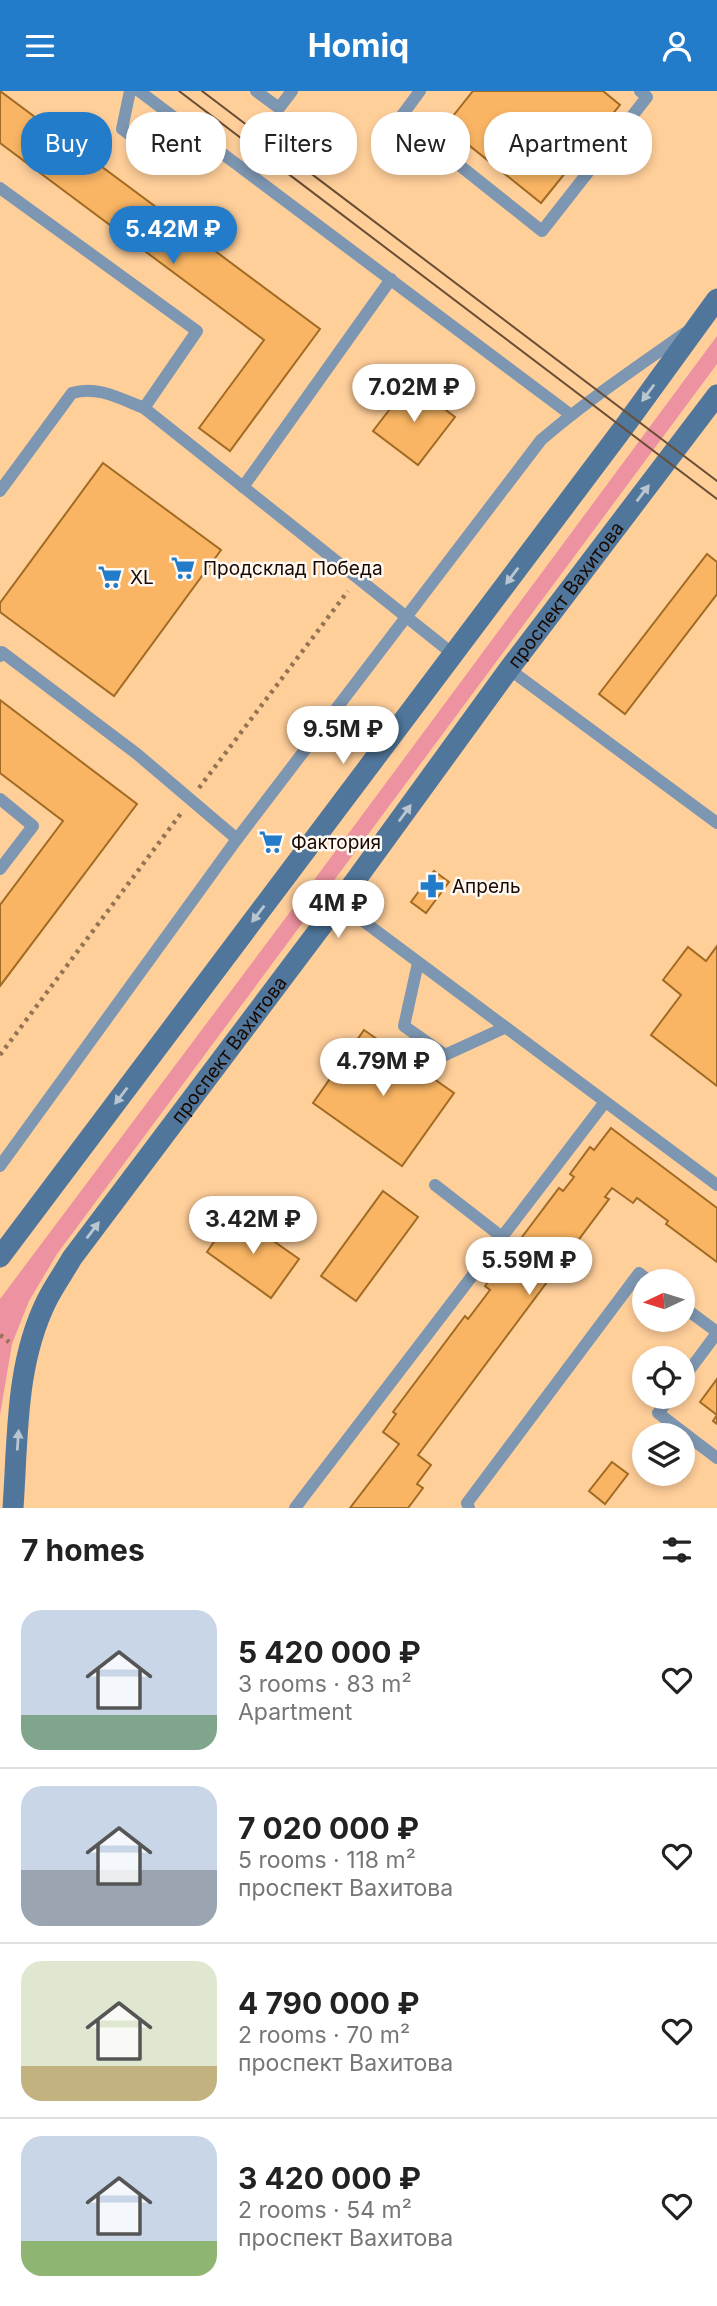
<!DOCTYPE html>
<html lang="en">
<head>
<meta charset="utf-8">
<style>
  :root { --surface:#fff; --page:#f2f2f2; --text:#222; --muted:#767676; --line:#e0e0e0; --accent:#227cc9 }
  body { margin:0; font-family:Inter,sans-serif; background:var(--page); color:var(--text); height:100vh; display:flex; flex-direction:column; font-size:26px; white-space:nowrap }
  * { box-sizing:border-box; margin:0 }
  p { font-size:23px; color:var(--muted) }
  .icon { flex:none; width:38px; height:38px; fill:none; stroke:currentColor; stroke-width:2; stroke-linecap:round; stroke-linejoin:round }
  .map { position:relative; height:1417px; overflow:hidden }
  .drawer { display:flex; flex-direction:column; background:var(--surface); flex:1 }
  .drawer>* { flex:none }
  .hud { position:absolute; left:21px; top:21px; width:676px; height:63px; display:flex; gap:14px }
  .needle { width:46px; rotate:266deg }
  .buttons { position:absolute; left:632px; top:1178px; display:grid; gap:14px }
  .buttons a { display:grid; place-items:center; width:63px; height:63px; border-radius:50%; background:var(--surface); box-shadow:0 4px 10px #0003; font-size:35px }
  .price { position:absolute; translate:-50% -60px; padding:0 16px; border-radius:24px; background:#fff; color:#222; font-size:23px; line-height:46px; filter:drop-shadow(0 2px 4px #0008) }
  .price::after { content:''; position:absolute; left:50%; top:42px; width:21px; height:16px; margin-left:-10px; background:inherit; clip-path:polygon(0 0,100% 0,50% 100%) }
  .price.selected { background:var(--accent); color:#fff }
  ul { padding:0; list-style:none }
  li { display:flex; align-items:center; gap:21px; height:175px; padding:0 21px }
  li+li { border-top:2px solid var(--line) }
  li span { display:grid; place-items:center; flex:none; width:196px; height:140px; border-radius:21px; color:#555 }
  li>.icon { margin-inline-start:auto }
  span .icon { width:84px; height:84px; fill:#fffc; stroke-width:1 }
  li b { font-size:30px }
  h2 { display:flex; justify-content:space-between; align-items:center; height:84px; padding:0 21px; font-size:30px }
  .pill { padding:0 24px; border-radius:28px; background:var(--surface); box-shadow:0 4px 10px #0003; font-size:24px; line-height:63px }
  .pill.selected { background:var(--accent); color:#fff }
  header { display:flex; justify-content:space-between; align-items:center; height:91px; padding:0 21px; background:var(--accent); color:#fff; font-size:32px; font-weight:700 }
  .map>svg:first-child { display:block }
  .green { fill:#ed92a0 }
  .building { fill:#f9b563; stroke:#a16b24; stroke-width:2 }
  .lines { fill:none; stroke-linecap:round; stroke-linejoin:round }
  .path { stroke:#957453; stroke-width:4.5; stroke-dasharray:3.5 5; stroke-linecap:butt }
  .lane { stroke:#7d96b1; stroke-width:12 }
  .secondary { stroke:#50769c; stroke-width:21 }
  .tram { stroke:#694e35; stroke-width:2 }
  .oneway { fill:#b9c5d0 }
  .labels { text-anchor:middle; stroke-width:5; stroke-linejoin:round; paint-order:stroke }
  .poi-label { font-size:19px; fill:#190900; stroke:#fff9f2; text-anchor:start }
  .street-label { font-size:19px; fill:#190900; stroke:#fff9f2 }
</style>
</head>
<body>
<header><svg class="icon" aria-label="menu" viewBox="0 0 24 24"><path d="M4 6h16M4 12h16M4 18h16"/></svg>Homiq<svg class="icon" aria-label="person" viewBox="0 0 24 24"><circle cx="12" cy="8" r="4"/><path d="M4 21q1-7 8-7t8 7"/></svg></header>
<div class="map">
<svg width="717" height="1417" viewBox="0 0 717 1417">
  <rect width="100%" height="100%" fill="#ffcf9a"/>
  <path class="green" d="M717 245V273L57 1163 29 1210 12 1253 0 1324V1208L320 781Z"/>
  <g class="building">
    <path d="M0 0 320 238 230 360 199 337 264 249 0 52Z"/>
    <path d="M473 0H603L620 14 541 112 445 35Z"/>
    <path d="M410 292 455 326 418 374 373 340Z"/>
    <path d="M103 372 221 459 114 605 0 521V512Z"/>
    <path d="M707 463 717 471V503L625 623 599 603Z"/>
    <path d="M0 609 137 713 0 895V814L63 730 0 682Z"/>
    <path d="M434 780 449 791 426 822 411 811Z"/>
    <path d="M717 855V995L651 944 681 904 663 889 688 856 706 870Z"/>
    <path d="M364 939 454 1002 402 1075 313 1012Z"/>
    <path d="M611 1037 717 1117V1171L666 1133 668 1130 637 1107 633 1112 612 1097 605 1106 609 1108 418 1364 431 1374 417 1393 423 1397 408 1417H350L399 1353 383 1341 396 1323 393 1321 465 1225 468 1228 490 1199 485 1195 559 1097 563 1100 574 1086 570 1083 590 1056 594 1059Z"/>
    <path d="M383 1100 418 1126 356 1210 321 1185Z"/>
    <path d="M234 1122 299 1168 271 1207 207 1161Z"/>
    <path d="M717 1288V1333L713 1330 717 1324 700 1311Z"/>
    <path d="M612 1371 628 1383 605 1413 589 1400Z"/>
  </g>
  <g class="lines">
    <g class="path">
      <path d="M199 697 348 500"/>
      <path d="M0 964 182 721"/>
      <path d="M0 1244 9 1251"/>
    </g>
    <g class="lane">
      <path d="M130 0 122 38 176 78 216 56"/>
      <path d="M139 0 571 324"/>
      <path d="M256 0 279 17 292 0"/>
      <path d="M420 0 400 27 542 140 647 6 640 0"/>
      <path d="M0 97 197 240 144 317 453 563"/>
      <path d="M243 396 391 188"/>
      <path d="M0 400 72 302C97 294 121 308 144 317"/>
      <path d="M0 565 2 561 137 663 237 748"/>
      <path d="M509 578 717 732"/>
      <path d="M0 708 33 735 0 778"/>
      <path d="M339 812 717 1094"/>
      <path d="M418 872 404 935 445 964 504 937"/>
      <path d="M0 1075 237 748 541 349C586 310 636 277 685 242"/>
      <path d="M435 1094 502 1146"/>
      <path d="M682 1215 717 1241"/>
      <path d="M682 1289 717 1242"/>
      <path d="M671 1306 658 1322 717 1367"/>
      <path d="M295 1417 605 1011"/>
      <path d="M469 1417 467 1412 639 1182 649 1190"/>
    </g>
    <g class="secondary">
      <path d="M0 1166 624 336 717 208"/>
      <path id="s1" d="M13 1417C18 1347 15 1273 47 1209 54 1195 64 1181 72 1167L339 812 509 578 717 304"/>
    </g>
    <g class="tram">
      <path d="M179 0 717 408"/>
      <path d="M202 0 717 390"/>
    </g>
  </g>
  <defs><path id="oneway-solid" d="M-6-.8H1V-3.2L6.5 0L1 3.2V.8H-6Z" transform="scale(1.75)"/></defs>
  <g class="oneway">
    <use href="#oneway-solid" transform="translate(648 302) rotate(126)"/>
    <use href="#oneway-solid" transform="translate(643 402) rotate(-53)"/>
    <use href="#oneway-solid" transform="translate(512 485) rotate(127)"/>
    <use href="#oneway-solid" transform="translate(405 722) rotate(-54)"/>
    <use href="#oneway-solid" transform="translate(258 823) rotate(127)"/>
    <use href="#oneway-solid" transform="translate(121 1005) rotate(127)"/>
    <use href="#oneway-solid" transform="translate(93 1139) rotate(-53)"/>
    <use href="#oneway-solid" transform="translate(18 1349) rotate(-86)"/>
  </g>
  <defs>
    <g id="supermarket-bare" transform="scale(1.89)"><path d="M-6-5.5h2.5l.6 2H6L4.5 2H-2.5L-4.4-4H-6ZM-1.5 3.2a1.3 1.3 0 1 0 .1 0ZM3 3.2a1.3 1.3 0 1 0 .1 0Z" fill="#227cc9" stroke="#fff9f2" stroke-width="2.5" paint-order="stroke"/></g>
    <g id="pharmacy-bare" transform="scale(1.89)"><path d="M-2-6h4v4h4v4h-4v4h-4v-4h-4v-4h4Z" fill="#227cc9" stroke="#fff9f2" stroke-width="2.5" paint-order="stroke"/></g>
  </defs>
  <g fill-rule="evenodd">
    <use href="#supermarket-bare" x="183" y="477"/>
    <use href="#supermarket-bare" x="110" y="486"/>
    <use href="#supermarket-bare" x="271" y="751"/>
    <use href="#pharmacy-bare" x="432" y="795"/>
  </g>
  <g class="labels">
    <g class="poi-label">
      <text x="203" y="484">Продсклад Победа</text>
      <text x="130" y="493">XL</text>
      <text x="291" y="758">Фактория</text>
      <text x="452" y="802">Апрель</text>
    </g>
    <g class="street-label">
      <text dy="7" stroke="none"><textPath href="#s1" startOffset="1088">проспект Вахитова</textPath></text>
      <text dy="7" stroke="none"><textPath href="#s1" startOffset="522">проспект Вахитова</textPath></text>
    </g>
  </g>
</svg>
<div class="buttons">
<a><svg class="needle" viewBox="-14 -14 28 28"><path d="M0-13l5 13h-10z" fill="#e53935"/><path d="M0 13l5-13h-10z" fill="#767676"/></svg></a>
<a><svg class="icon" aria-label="locate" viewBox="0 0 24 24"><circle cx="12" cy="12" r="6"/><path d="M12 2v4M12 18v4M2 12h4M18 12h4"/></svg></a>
<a><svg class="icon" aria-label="layers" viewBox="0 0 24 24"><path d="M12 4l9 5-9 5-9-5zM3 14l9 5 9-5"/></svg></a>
</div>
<b class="price selected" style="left:173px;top:175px">5.42M ₽</b>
<b class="price" style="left:414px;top:333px">7.02M ₽</b>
<b class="price" style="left:343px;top:675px">9.5M ₽</b>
<b class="price" style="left:338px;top:849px">4M ₽</b>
<b class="price" style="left:383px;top:1007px">4.79M ₽</b>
<b class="price" style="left:253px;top:1165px">3.42M ₽</b>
<b class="price" style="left:529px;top:1206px">5.59M ₽</b>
<div class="hud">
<a class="pill selected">Buy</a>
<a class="pill">Rent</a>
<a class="pill">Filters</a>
<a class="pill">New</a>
<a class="pill">Apartment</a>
</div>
</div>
<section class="drawer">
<h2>7 homes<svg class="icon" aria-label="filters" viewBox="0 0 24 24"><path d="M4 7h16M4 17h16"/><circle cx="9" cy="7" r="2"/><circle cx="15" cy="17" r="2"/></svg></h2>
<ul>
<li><span style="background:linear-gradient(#c9d6e8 75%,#7fa58c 0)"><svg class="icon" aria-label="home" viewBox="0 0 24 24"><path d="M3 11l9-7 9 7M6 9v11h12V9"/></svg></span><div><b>5 420 000 ₽</b><p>3 rooms · 83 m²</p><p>Apartment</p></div><svg class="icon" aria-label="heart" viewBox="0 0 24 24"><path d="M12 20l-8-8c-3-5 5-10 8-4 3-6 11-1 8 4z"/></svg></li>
<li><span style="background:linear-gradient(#c9d6e8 60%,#9aa5b1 0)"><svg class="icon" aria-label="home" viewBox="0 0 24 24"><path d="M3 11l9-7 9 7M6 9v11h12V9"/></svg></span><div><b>7 020 000 ₽</b><p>5 rooms · 118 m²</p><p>проспект Вахитова</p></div><svg class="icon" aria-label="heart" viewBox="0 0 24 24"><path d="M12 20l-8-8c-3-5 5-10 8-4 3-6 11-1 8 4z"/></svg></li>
<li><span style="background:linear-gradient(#dfe7d0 75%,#c2b280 0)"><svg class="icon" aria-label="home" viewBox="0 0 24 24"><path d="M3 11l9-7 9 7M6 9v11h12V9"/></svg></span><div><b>4 790 000 ₽</b><p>2 rooms · 70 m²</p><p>проспект Вахитова</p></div><svg class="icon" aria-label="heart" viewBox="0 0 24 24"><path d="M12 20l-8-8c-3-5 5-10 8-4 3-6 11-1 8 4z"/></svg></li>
<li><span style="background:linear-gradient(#c9d6e8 75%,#8fb573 0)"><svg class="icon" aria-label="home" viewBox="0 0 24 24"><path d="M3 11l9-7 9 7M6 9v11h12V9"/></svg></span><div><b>3 420 000 ₽</b><p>2 rooms · 54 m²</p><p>проспект Вахитова</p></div><svg class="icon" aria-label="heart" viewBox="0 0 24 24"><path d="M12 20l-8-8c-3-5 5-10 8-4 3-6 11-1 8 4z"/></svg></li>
</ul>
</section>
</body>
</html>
